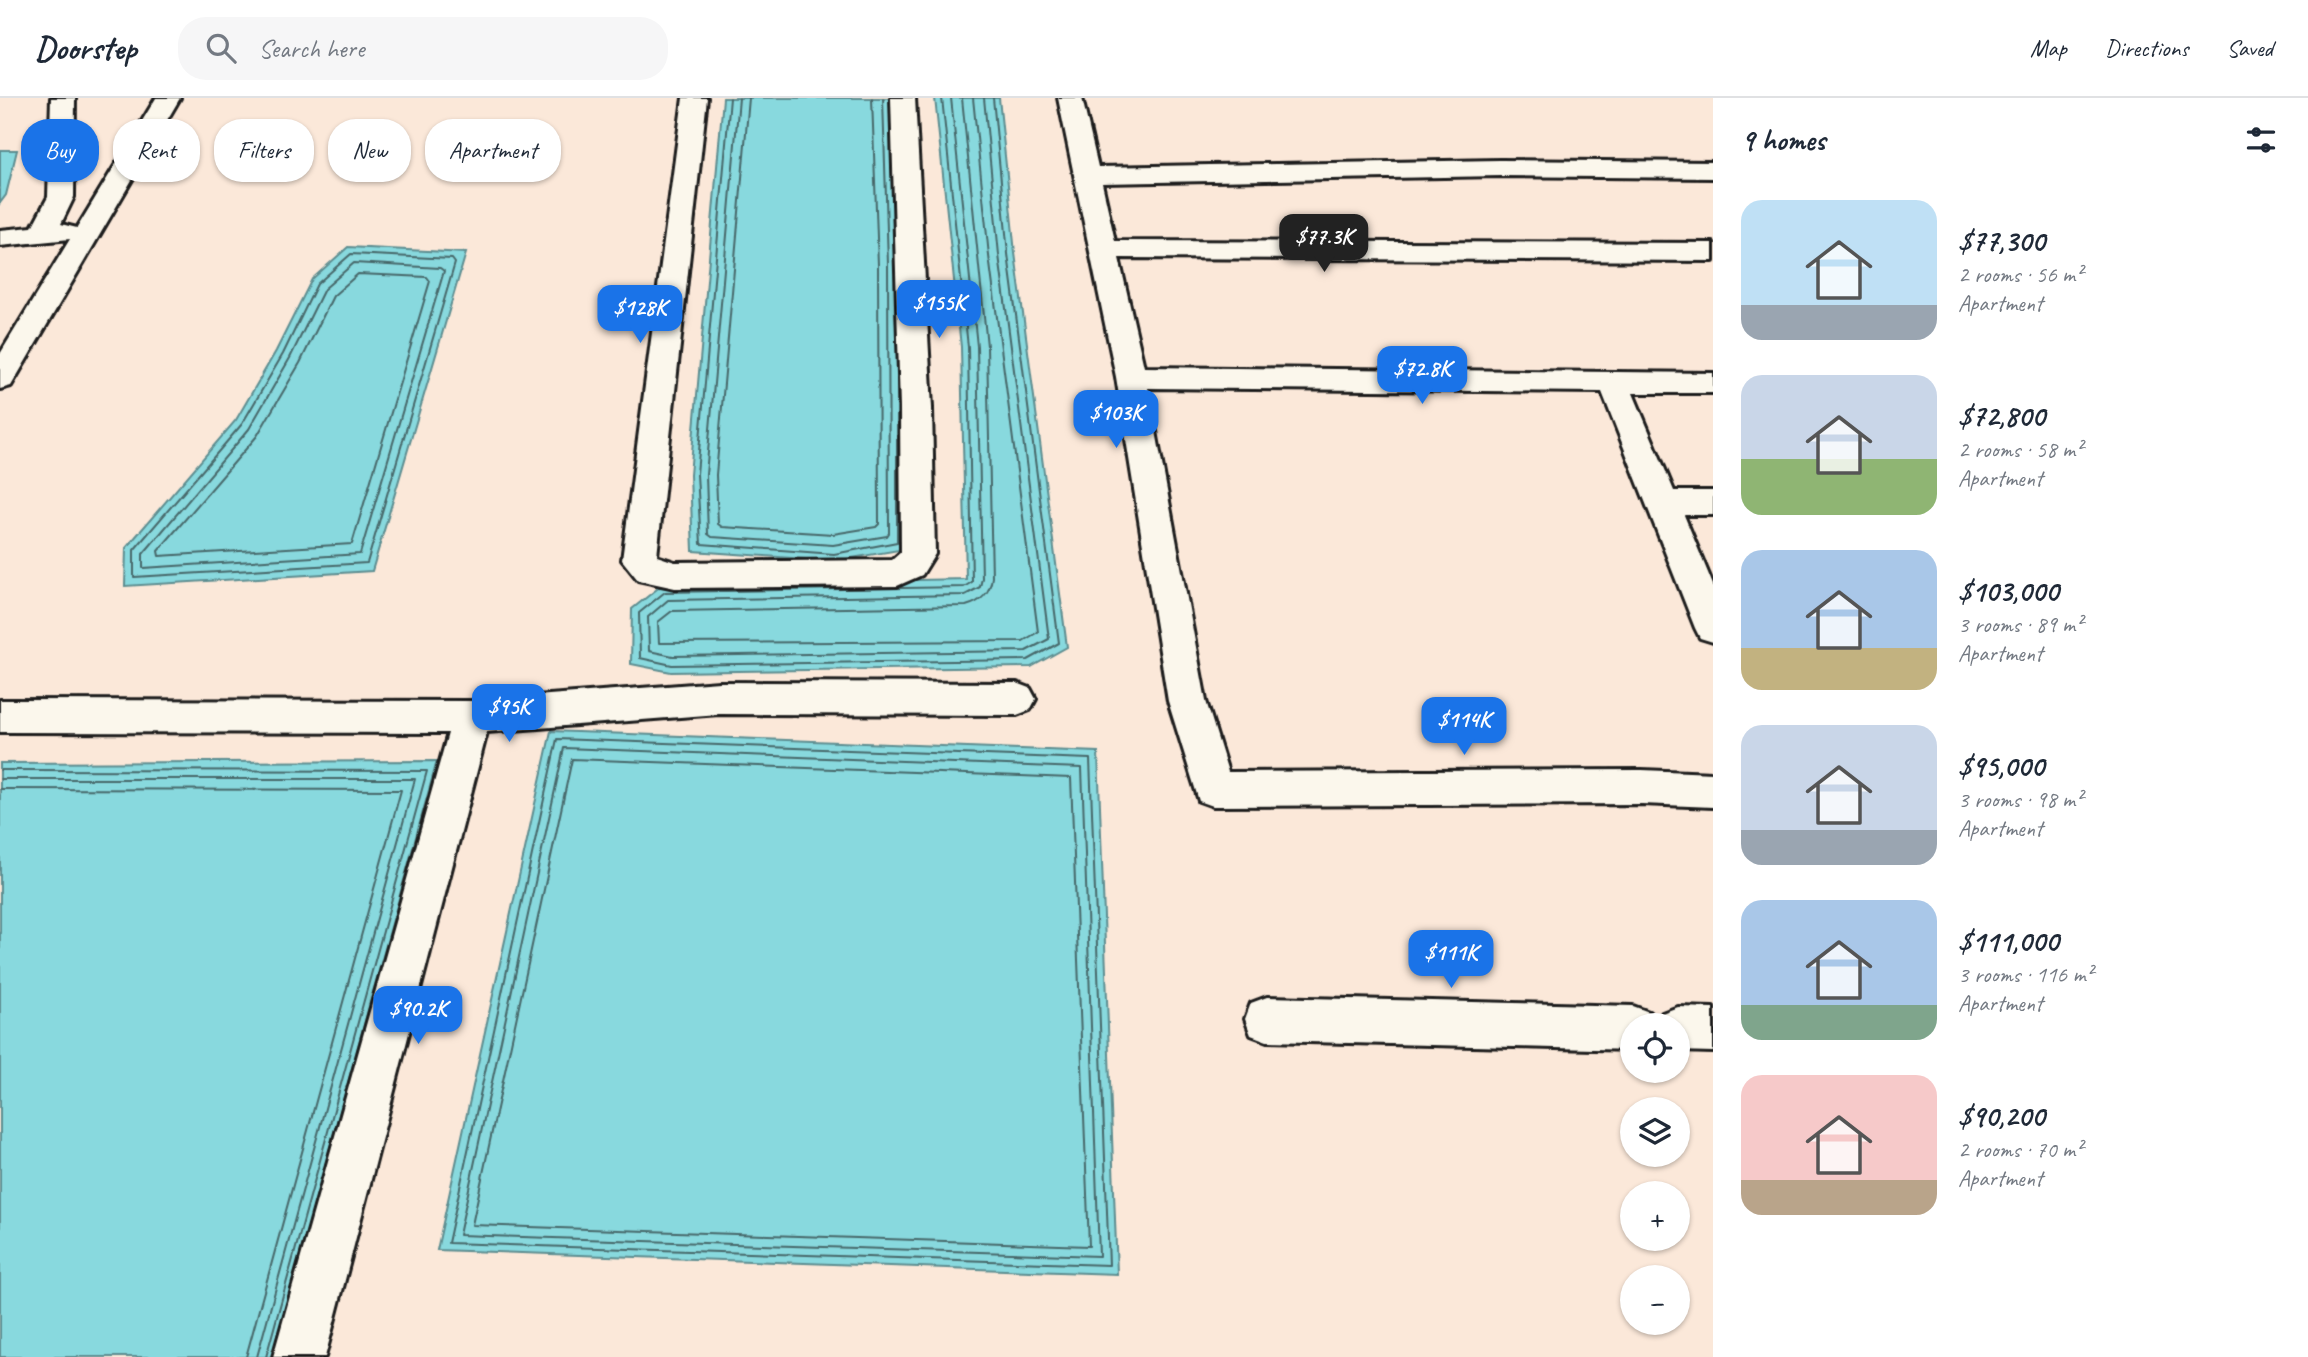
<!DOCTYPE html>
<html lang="en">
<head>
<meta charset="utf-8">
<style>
  :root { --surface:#fff; --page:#f6f6f7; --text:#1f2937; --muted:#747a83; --line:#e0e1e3; --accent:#1a73e8 }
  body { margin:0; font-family:Caveat,sans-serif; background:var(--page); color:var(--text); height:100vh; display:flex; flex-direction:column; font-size:26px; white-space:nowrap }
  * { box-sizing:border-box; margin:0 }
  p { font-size:23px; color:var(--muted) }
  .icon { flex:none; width:38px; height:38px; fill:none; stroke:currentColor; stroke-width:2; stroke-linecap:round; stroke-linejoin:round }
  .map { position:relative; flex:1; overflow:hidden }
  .side { display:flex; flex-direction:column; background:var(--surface); width:595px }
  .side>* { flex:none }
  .hud { position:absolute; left:21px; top:21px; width:665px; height:63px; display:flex; gap:14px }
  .fabs { position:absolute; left:1620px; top:915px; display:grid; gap:14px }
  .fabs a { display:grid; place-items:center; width:70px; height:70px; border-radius:50%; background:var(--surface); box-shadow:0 2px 5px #0004; font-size:35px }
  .price { position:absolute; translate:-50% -60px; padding:0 16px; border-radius:14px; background:var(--accent); color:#fff; font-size:23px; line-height:46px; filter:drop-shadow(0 2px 4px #0008) }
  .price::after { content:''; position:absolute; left:50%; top:42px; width:21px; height:16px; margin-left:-10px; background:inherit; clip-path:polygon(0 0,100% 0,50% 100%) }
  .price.active { background:#222; color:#fff }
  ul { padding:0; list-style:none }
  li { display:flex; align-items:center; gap:21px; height:175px; padding:0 28px }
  li span { display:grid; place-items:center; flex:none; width:196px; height:140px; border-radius:21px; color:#555 }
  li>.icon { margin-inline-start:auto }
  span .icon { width:84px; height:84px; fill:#fffc; stroke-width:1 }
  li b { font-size:30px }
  h2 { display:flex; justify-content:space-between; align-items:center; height:84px; padding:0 28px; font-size:30px }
  .tag { padding:0 24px; border-radius:28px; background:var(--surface); box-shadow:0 2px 5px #0004; font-size:24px; line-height:63px }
  .tag.active { background:var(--accent); color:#fff }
  header { display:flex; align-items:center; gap:42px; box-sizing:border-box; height:98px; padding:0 35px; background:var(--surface); border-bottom:2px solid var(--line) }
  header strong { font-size:33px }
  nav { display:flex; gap:38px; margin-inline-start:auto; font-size:24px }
  .search { width:490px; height:63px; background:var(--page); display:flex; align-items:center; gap:18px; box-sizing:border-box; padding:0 24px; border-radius:28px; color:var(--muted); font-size:26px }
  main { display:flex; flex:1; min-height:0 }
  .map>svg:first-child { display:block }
  .water { fill:#88d9de; stroke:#5d8d90; stroke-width:2 }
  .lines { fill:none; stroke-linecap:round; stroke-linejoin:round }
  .shore { stroke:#47686a; stroke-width:2 }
  .minor-casing { stroke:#1c1c1c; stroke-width:6 }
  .minor { fill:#fbf7ec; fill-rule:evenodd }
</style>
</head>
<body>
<header>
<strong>Doorstep</strong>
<div class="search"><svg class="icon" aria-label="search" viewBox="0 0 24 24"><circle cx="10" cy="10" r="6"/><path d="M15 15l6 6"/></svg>Search here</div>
<nav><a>Map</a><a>Directions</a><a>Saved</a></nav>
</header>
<main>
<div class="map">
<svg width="1713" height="1259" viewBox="0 0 1713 1259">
  <rect width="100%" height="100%" fill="#fbe8d9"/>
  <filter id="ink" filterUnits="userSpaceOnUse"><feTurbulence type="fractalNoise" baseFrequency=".0143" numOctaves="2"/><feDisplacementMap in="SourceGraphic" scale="14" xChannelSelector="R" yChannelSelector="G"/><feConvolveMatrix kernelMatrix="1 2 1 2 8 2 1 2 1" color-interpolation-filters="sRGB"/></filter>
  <g filter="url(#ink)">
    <g class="water">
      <path d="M723 0H899L905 451 834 463 693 453 690 377Z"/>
      <path d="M935 0H999L1015 155 1067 549 1031 569 671 574 631 566 632 511 662 487 966 481 961 249Z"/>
      <path d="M0 52H17L6 97 0 105Z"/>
      <path d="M348 149 466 155 372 473 125 488 126 450 236 322 276 253 312 181Z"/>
      <path d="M551 633 1098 654 1117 1176 437 1152Z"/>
      <path d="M437 663 272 1259H0V665Z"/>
    </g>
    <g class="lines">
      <g class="shore">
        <path d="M730 0 697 376 701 446 834 456 897 444V281"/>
        <path d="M739 0 706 377 708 436 712 439 833 447 887 438 889 435 888 167 883 0"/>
        <path d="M749 0 716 377 718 426 722 429 833 436 876 429 879 426 878 167 872 0"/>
        <path d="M942 0 968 249 972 484 964 489 665 494 639 515 640 560 672 567 1028 562 1059 545 1008 156 993 0"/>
        <path d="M951 0 977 248 982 480 980 489 965 497 668 502 648 519 649 553 673 558 1026 553 1049 541 999 157 984 0"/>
        <path d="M962 0 987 248 992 479C990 495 982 504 966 508L672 513 658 524 659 545 1023 543 1038 534 989 158 973 0"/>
        <path d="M351 156 452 161 455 165 367 465 134 479V452L242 326 283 256 317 186Z"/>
        <path d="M354 165 440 170 444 173 360 456 143 470V456L249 331 290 260 324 191Z"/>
        <path d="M358 176 427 179 430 183 352 446 159 458 158 453 257 338 300 265 333 198Z"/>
        <path d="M557 641 1090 661 1109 1167 448 1145Z"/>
        <path d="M564 650 1082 670 1099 1158 459 1137Z"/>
        <path d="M572 661 1071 680 1089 1148 472 1127Z"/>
        <path d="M0 672 427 673 266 1259"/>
        <path d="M0 681H415L257 1259"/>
        <path d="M0 691 401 692 246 1259"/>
      </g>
      <g class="minor-casing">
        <g id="minor">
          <path d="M51 0H75L74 99 61 126 77 130 156 0H180L11 288 0 291V256L70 141 0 148V132L32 129 48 99Z"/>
          <path d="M683 0H707L657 458 675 464 892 462 901 454 900 310 891 0H915L932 310 935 456 922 477 897 488 675 490 638 482 622 462Z"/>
          <path d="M1058 0H1082L1098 69 1500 62 1713 64V80L1500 78 1102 85 1115 143 1713 145V163L1119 160 1144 269 1713 275V295H1633L1674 393H1713V417H1684L1713 487V544L1700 540 1695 530 1602 294 1148 290 1206 603 1228 674 1642 672 1713 675V709L1642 706 1213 708 1199 703 1168 603 1116 279Z"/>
          <path d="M719 584 1017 585 1030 590 1036 601 1030 612 1017 617 719 616 487 634 325 1259H273L448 635 0 634V602L472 603Z"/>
          <path d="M1267 899 1633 908 1649 914 1655 928H1633V952L1267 943 1251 937 1245 921 1251 905Z"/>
          <path d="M1678 909 1713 910V954L1678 953V928H1657L1662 915Z"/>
        </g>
      </g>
      <use href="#minor" class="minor"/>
    </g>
  </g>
</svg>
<div class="fabs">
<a><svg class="icon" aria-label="locate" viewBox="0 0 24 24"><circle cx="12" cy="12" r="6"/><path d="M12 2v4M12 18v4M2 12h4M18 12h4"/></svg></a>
<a><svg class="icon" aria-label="layers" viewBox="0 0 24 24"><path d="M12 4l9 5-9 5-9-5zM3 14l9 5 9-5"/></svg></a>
<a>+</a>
<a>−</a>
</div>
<b class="price active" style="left:1324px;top:176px">$77.3K</b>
<b class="price" style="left:939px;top:242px">$155K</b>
<b class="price" style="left:640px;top:247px">$128K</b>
<b class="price" style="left:1422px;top:308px">$72.8K</b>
<b class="price" style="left:1116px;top:352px">$103K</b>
<b class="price" style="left:509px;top:646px">$95K</b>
<b class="price" style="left:1464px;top:659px">$114K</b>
<b class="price" style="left:1451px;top:892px">$111K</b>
<b class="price" style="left:418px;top:948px">$90.2K</b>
<div class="hud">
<a class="tag active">Buy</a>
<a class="tag">Rent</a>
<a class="tag">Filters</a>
<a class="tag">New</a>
<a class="tag">Apartment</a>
</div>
</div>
<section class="side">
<h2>9 homes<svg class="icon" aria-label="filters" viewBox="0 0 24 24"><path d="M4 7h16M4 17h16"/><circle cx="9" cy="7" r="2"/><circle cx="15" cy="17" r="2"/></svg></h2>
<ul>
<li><span style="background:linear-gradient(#bfe0f5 75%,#9aa5b1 0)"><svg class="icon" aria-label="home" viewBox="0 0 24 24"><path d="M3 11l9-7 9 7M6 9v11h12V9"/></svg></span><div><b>$77,300</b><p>2 rooms · 56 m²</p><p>Apartment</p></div></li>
<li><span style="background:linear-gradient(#c9d6e8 60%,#8fb573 0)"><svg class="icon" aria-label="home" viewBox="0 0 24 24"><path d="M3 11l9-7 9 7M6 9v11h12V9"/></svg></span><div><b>$72,800</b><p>2 rooms · 58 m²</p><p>Apartment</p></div></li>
<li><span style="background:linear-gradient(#a9c7e8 70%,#c2b280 0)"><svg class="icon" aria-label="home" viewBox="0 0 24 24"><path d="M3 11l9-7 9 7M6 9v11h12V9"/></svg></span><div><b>$103,000</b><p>3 rooms · 89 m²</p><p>Apartment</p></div></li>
<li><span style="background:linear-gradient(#c9d6e8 75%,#9aa5b1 0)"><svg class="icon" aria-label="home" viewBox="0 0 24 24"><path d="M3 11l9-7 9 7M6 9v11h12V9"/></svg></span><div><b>$95,000</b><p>3 rooms · 98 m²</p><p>Apartment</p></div></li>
<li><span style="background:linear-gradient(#a9c7e8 75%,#7fa58c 0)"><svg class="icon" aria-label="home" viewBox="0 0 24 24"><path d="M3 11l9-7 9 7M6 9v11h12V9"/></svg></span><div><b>$111,000</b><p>3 rooms · 116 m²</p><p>Apartment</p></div></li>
<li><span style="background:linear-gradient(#f6c9c9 75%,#b9a48a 0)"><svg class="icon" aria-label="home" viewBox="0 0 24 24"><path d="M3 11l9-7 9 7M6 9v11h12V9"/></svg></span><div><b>$90,200</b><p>2 rooms · 70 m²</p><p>Apartment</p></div></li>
</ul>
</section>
</main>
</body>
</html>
